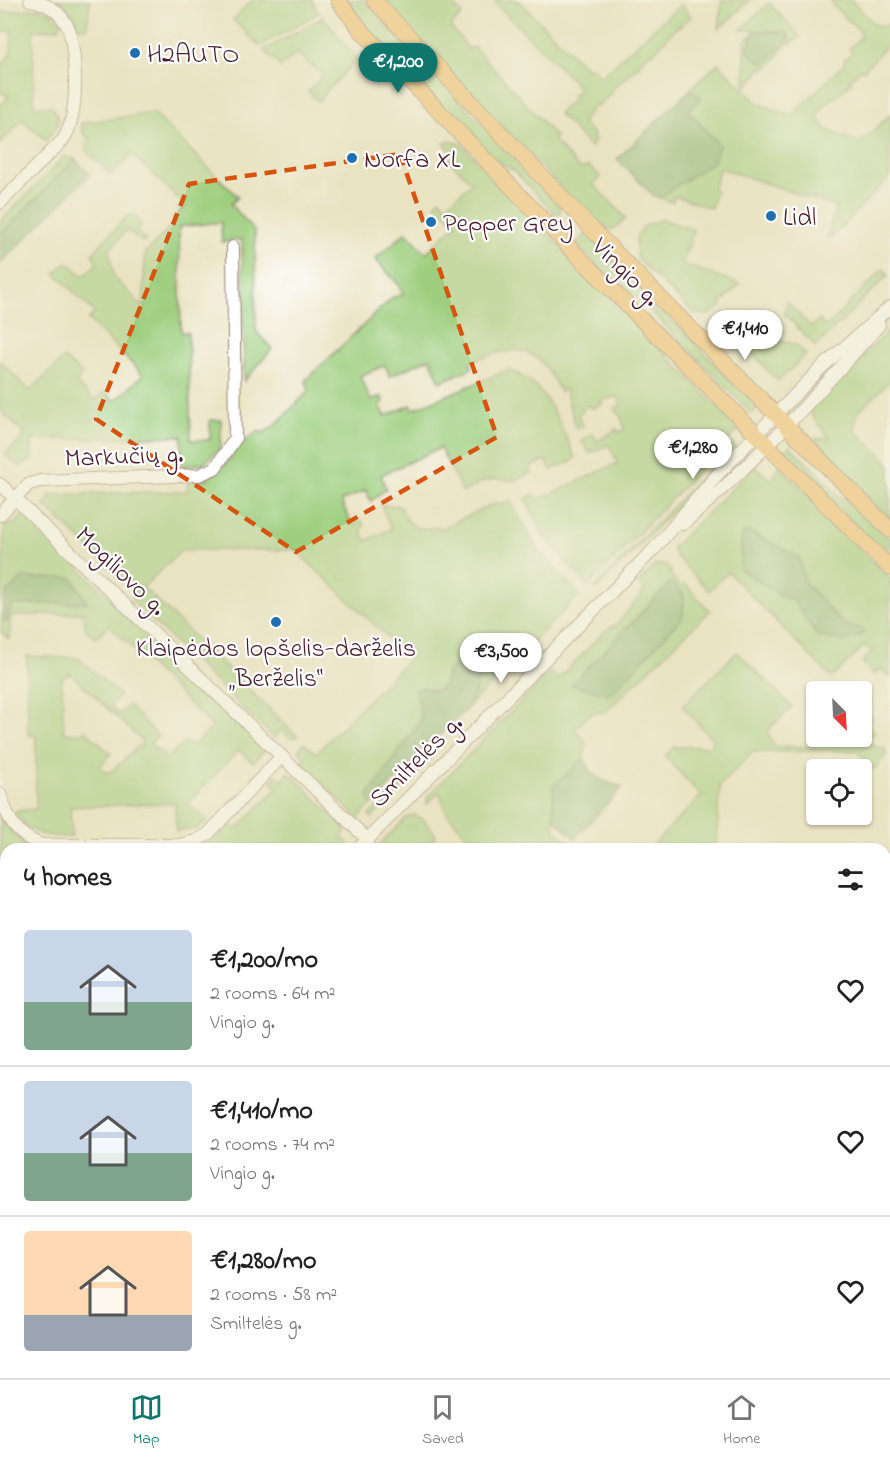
<!DOCTYPE html>
<html lang="en">
<head>
<meta charset="utf-8">
<style>
  :root { --surface:#fff; --page:#f2f2f2; --text:#222; --muted:#767676; --line:#e0e0e0; --accent:#0f766e }
  body { margin:0; font-family:"Indie Flower",sans-serif; background:var(--page); color:var(--text); height:100vh; display:flex; flex-direction:column; font-size:22px; white-space:nowrap }
  * { box-sizing:border-box; margin:0 }
  p { font-size:20px; color:var(--muted) }
  .icon { flex:none; width:33px; height:33px; fill:none; stroke:currentColor; stroke-width:2; stroke-linecap:round; stroke-linejoin:round }
  .map { position:relative; flex:1; overflow:hidden }
  .panel { position:absolute; left:0px; top:843px; width:891px; height:536px; display:flex; flex-direction:column; background:var(--surface); border-radius:18px 18px 0 0; box-shadow:0 2px 4px #0004 }
  .panel>* { flex:none }
  .needle { width:39px; rotate:156deg }
  .buttons { position:absolute; left:806px; top:681px; display:grid; gap:12px }
  .buttons a { display:grid; place-items:center; width:66px; height:66px; border-radius:6px; background:var(--surface); box-shadow:0 2px 4px #0004; font-size:30px }
  .price { position:absolute; translate:-50% -51px; padding:0 14px; border-radius:21px; background:#fff; color:#222; font-size:20px; line-height:39px; filter:drop-shadow(0 2px 3px #0008) }
  .price::after { content:''; position:absolute; left:50%; top:36px; width:18px; height:14px; margin-left:-9px; background:inherit; clip-path:polygon(0 0,100% 0,50% 100%) }
  .price.on { background:var(--accent); color:#fff }
  ul { padding:0; list-style:none }
  li { display:flex; align-items:center; gap:18px; height:150px; padding:0 24px }
  li+li { border-top:2px solid var(--line) }
  li span { display:grid; place-items:center; flex:none; width:168px; height:120px; border-radius:6px; color:#555 }
  li>.icon { margin-inline-start:auto }
  span .icon { width:72px; height:72px; fill:#fffc; stroke-width:1 }
  li b { font-size:26px }
  h2 { display:flex; justify-content:space-between; align-items:center; height:72px; padding:0 24px; font-size:26px }
  .dock { display:flex; justify-content:space-around; align-items:center; height:84px; border-top:2px solid var(--line); background:var(--surface); font-size:16px; color:var(--muted) }
  .dock a { display:grid; justify-items:center; gap:3px }
  .dock .on { color:var(--accent) }
  .map>svg:first-child { display:block }
  .green { fill:#9dcd7d; stroke:#747654; stroke-width:1.5; fill-rule:evenodd }
  .forest { fill:#7eb06c; stroke:#64684c; stroke-width:1.5 }
  .lines { fill:none; stroke-linecap:round; stroke-linejoin:round }
  .minor-casing { stroke:#9a8176; stroke-width:14 }
  .major-casing { stroke:#9a8176; stroke-width:17 }
  .minor { stroke:#fff; stroke-width:12 }
  .major { stroke:#f9bf6d; stroke-width:15 }
  .marked { fill:none; stroke:#d8530f; stroke-width:4.5; stroke-dasharray:12 8; stroke-linejoin:round }
  .poi-dot { fill:#1f6fb2; stroke:#fff; stroke-width:2 }
  .labels { text-anchor:middle; stroke-width:4.5; stroke-linejoin:round; paint-order:stroke }
  .poi-label { font-size:26px; fill:#4a1f2b; stroke:#fff; text-anchor:start }
  .street-label { font-size:26px; fill:#4a1f2b; stroke:#fff }
</style>
</head>
<body>
<div class="map">
<svg width="890" height="1378" viewBox="0 0 890 1378">
  <rect width="100%" height="100%" fill="#fff"/>
  <filter id="ink" filterUnits="userSpaceOnUse"><feTurbulence type="fractalNoise" baseFrequency=".0167" numOctaves="2"/><feDisplacementMap in="SourceGraphic" scale="12" xChannelSelector="R" yChannelSelector="G"/><feConvolveMatrix kernelMatrix="1 2 1 2 8 2 1 2 1" color-interpolation-filters="sRGB"/></filter>
  <filter id="wash" filterUnits="userSpaceOnUse"><feTurbulence type="fractalNoise" baseFrequency=".008" numOctaves="4" result="noise"/><feDisplacementMap in="SourceGraphic" scale="24" xChannelSelector="R" yChannelSelector="G"/><feGaussianBlur stdDeviation="1.35" result="paint"/><feColorMatrix in="noise" values="0 0 0 0 0 0 0 0 0 0 0 0 0 0 0 0 0 1.4 0 .05"/><feComposite in="paint" operator="in"/></filter>
  <g filter="url(#wash)">
    <rect width="100%" height="100%" fill="#eae3c2"/>
    <g class="green">
      <path d="M57 0H90L87 28 78 27 71 13Z"/>
      <path d="M252 0H312L319 13 260 46 233 20Z"/>
      <path d="M348 0H364L561 207 560 213 555 214 513 170 493 159 371 34 347 1Z"/>
      <path d="M381 0H449L462 14 451 27 469 49 474 47 556 137 553 140 580 169 588 166 601 177 593 184 626 218C615 227 616 233 599 227Z"/>
      <path d="M496 0H518L587 69 591 67 600 77 681 4 691 17 680 27 678 26 653 53 651 52 639 63 640 65 611 90 613 92 598 106 596 104 582 122 593 134 595 141 591 148 558 113 574 99 572 96 579 90 576 84 496 4Z"/>
      <path d="M722 0H750L719 29Z"/>
      <path d="M830 0H851L875 25 890 26V45L888 43 864 71 861 69 850 80 852 82 836 97 834 96 816 116 827 130 860 143 890 115V177L831 238 827 237 836 207 720 168 713 189 716 191 711 208 675 196 672 202 654 196 617 159 718 63 757 103 791 116 844 64V60L852 52 849 48 861 37 859 30 832 5 833 3Z"/>
      <path d="M769 3 800 36 792 43 790 42 779 52 780 54 765 69 763 67 745 88V40L753 34 747 48 786 32 741 30Z"/>
      <path d="M39 8 50 12 62 21 59 28 33 31 34 106H51C65 120 57 128 46 140L22 120 0 144V106L9 96 0 92 1 66 11 53 12 31H0V12Z"/>
      <path d="M323 17 357 59 318 101 308 92 323 75 297 53 281 67 264 50Z"/>
      <path d="M153 113 238 197 231 204 255 232 256 331 272 349 244 381 242 239 222 242 221 222 179 227 181 332 188 333 191 440H210V420H221V447L204 463 182 467V436L32 440V459L20 466 5 455 25 435 0 410V361L30 391 64 358 82 374 76 383 94 400 105 392 115 401 143 375 88 319 95 313 55 273 67 262 84 276 97 263 92 254 128 215H135L141 225 137 231 146 240 143 242 127 230 109 250 114 277 143 307 145 251H148L174 222 173 218 185 205 132 154 111 175 85 149 89 139 82 132 81 123Z"/>
      <path d="M448 141 460 143 739 429 588 586 545 538 526 499 533 494 540 499 618 463 609 445 590 453 581 441 593 434 597 441 617 429 618 432 625 429 619 412 616 413 614 408 621 405 617 396 601 401 602 404 592 409 590 405 582 409 583 412 578 415 583 426 576 429 565 389 560 392C536 343 518 344 470 362L472 368 440 382 430 358 390 376 385 365 360 376 371 401 381 396 384 402 380 404 385 416 411 405 414 409 508 370C547 382 559 423 575 457L573 461 551 470 546 460 530 467 532 473 514 481 496 479 482 482 463 492 440 448 381 475 386 489 371 501 366 490 341 501 352 525 362 521 364 527 361 529 366 541 391 529 381 505 400 506C409 526 415 533 438 526L440 529 491 505 510 501 537 549 579 595 468 707 475 693 477 679 465 659 446 673 445 684 436 691 422 688 420 722 368 795 371 805 358 818 300 763 305 757 298 750 304 743 316 753 410 658 295 550H182L143 587 298 737 290 738 282 730 274 738 131 600 136 593 45 506 51 495 187 491 188 481 207 479 220 470 230 459 235 448 259 431 263 433 274 426 309 391 306 380 393 297 403 295 399 285 375 259 406 232 426 253 456 224 435 204 440 199 446 206 472 182 447 159 456 157 444 143Z"/>
      <path d="M65 156 75 159 0 235V222Z"/>
      <path d="M662 219 694 230 682 264 740 284 721 303 722 306 709 315 694 313 637 259 636 237 644 226Z"/>
      <path d="M587 233 758 407 752 414 635 295 604 272 576 244Z"/>
      <path d="M883 269 888 275 816 347 784 313 787 302 811 327 819 320 826 327Z"/>
      <path d="M733 318 742 320 781 341 795 344 806 355 778 381 723 323Z"/>
      <path d="M890 329V381L857 413 855 430 890 464V519L809 439 830 438 808 411Z"/>
      <path d="M733 444 736 447 597 589 594 588Z"/>
      <path d="M790 446 843 500 858 507 890 539V560L783 452Z"/>
      <path d="M755 466 771 481 779 466 890 578V677L881 668 874 675 862 662 872 652 865 645 832 678 728 572 709 591 674 554 672 548ZM748 531 798 557 805 583 844 625 861 628 817 636 794 601 742 534Z"/>
      <path d="M24 514 266 748 253 763 239 750 188 803 207 821 196 829 176 831 175 803 70 807 72 837C49 837 25 835 15 811L36 809V736L28 735 27 656 78 658 120 695 110 706 119 714 128 705 158 736 150 743 166 758 185 743 193 746 213 727 109 625 96 638 85 629 84 613 10 616V640L1 632 4 525 15 524ZM72 578 86 602 12 605ZM70 673 143 742 112 771 106 773 100 766 111 754 85 730 83 733H64L62 678Z"/>
      <path d="M656 564 665 565 672 571 670 574 681 587 685 584 710 611 605 712 591 713 575 729 586 742 584 758 553 786 554 828 569 844 565 849H455L467 836 447 813 439 792 427 804V797L550 672 558 679 603 633 619 622 645 590 638 583Z"/>
      <path d="M737 652 792 707 767 731 774 746 815 747 819 737 831 742 838 737 861 736V716L866 712 872 718 868 725 875 732 868 740 874 746 885 749 886 755 874 769 857 751 753 752 720 785 716 849H649L701 796 665 756 674 747 711 746 712 739 682 706Z"/>
      <path d="M429 756 431 759 372 818 369 815Z"/>
      <path d="M289 772 347 830 341 837 348 843 342 849H193L214 839 229 824 237 829 277 788 271 780 275 775 282 780Z"/>
      <path d="M0 815C11 834 19 841 39 849H6V899L0 898Z"/>
      <path d="M414 815 423 819 436 835 428 849H423L417 843 410 849H375L407 817Z"/>
      <path d="M0 957 6 959V1278L0 1277Z"/>
      <path d="M885 1037 890 1042V1125L885 1123Z"/>
    </g>
    <g class="forest">
      <path d="M754 31 786 32 790 38 763 64 748 52Z"/>
      <path d="M691 89 701 98 688 111 720 145 713 162 659 198 654 196 617 159Z"/>
      <path d="M75 159 90 174 1 263 0 235Z"/>
      <path d="M748 531 799 557 805 583 844 625 861 628 864 634 846 641 817 636 794 601 778 594 740 569 742 534Z"/>
      <path d="M22 578H72L87 602 12 605 7 622H4L7 592Z"/>
      <path d="M671 582 684 595 683 617 611 694 571 685Z"/>
      <path d="M479 649 493 657 495 667 477 679 475 693 468 707 371 805 368 795 420 722V708L415 690 422 688 437 691 445 684C447 665 464 660 479 649Z"/>
      <path d="M584 758C592 778 603 782 623 787L575 838 554 818 553 786Z"/>
    </g>
  </g>
  <g filter="url(#ink)">
    <g class="lines">
      <g class="minor-casing">
        <g id="minor">
          <path d="M0 203 63 140C80 115 76 57 69 29 60 11 49 4 30 0"/>
          <path d="M0 484 368 840"/>
          <path d="M0 515 29 484 40 481 199 475 215 468 235 439 233 247"/>
          <path d="M683 524C754 463 817 395 879 325"/>
          <path d="M0 794C9 821 14 834 42 845H178L196 841 208 834 282 756"/>
          <path d="M358 849 655 548 716 476 821 368 890 307"/>
          <path d="M271 1378 272 1372"/>
        </g>
      </g>
      <g class="major-casing">
        <g id="major">
          <path d="M338 0 361 30 568 246 890 568"/>
          <path d="M374 0 589 226 890 530"/>
          <path d="M0 909 6 911"/>
          <path d="M0 947 6 948"/>
          <path d="M885 1148 890 1149"/>
          <path d="M885 1182 890 1183"/>
        </g>
      </g>
      <use href="#minor" class="minor"/>
      <use href="#major" class="major"/>
    </g>
  </g>
  <path d="M0 0H890V1378H0ZM400 154 497 437 296 552 96 419 189 184Z" fill="#eae3c2" fill-opacity=".55" fill-rule="evenodd"/>
  <path class="marked" d="M400 154 497 437 296 552 96 419 189 184Z"/>
  <g class="poi-dot">
    <circle cx="135" cy="53" r="6"/>
    <circle cx="352" cy="158" r="6"/>
    <circle cx="771" cy="216" r="6"/>
    <circle cx="431" cy="222" r="6"/>
    <circle cx="276" cy="622" r="6"/>
  </g>
  <g class="labels">
    <g class="poi-label">
      <text x="147" y="62">H2AUTO</text>
      <text x="364" y="167">Norfa XL</text>
      <text x="783" y="225">Lidl</text>
      <text x="443" y="231">Pepper Grey</text>
      <text x="276" y="656" text-anchor="middle">Klaipėdos lopšelis-darželis<tspan x="276" dy="30">„Berželis“</tspan></text>
    </g>
    <g class="street-label">
      <text transform="translate(627 271) rotate(45)" y="9">Vingio g.</text>
      <text transform="translate(124 455) rotate(-2)" y="9">Markučių g.</text>
      <text transform="translate(122 570) rotate(44)" y="9">Mogiliovo g.</text>
      <text transform="translate(415 760) rotate(-45)" y="9">Smiltelės g.</text>
    </g>
  </g>
</svg>
<div class="buttons">
<a><svg class="needle" viewBox="-14 -14 28 28"><path d="M0-13l5 13h-10z" fill="#e53935"/><path d="M0 13l5-13h-10z" fill="#767676"/></svg></a>
<a><svg class="icon" aria-label="locate" viewBox="0 0 24 24"><circle cx="12" cy="12" r="6"/><path d="M12 2v4M12 18v4M2 12h4M18 12h4"/></svg></a>
</div>
<b class="price on" style="left:398px;top:94px">€1,200</b>
<b class="price" style="left:745px;top:361px">€1,410</b>
<b class="price" style="left:693px;top:480px">€1,280</b>
<b class="price" style="left:501px;top:684px">€3,500</b>
<section class="panel">
<h2>4 homes<svg class="icon" aria-label="filters" viewBox="0 0 24 24"><path d="M4 7h16M4 17h16"/><circle cx="9" cy="7" r="2"/><circle cx="15" cy="17" r="2"/></svg></h2>
<ul>
<li><span style="background:linear-gradient(#c9d6e8 60%,#7fa58c 0)"><svg class="icon" aria-label="home" viewBox="0 0 24 24"><path d="M3 11l9-7 9 7M6 9v11h12V9"/></svg></span><div><b>€1,200/mo</b><p>2 rooms · 64 m²</p><p>Vingio g.</p></div><svg class="icon" aria-label="heart" viewBox="0 0 24 24"><path d="M12 20l-8-8c-3-5 5-10 8-4 3-6 11-1 8 4z"/></svg></li>
<li><span style="background:linear-gradient(#c9d6e8 60%,#7fa58c 0)"><svg class="icon" aria-label="home" viewBox="0 0 24 24"><path d="M3 11l9-7 9 7M6 9v11h12V9"/></svg></span><div><b>€1,410/mo</b><p>2 rooms · 74 m²</p><p>Vingio g.</p></div><svg class="icon" aria-label="heart" viewBox="0 0 24 24"><path d="M12 20l-8-8c-3-5 5-10 8-4 3-6 11-1 8 4z"/></svg></li>
<li><span style="background:linear-gradient(#ffd9b3 70%,#9aa5b1 0)"><svg class="icon" aria-label="home" viewBox="0 0 24 24"><path d="M3 11l9-7 9 7M6 9v11h12V9"/></svg></span><div><b>€1,280/mo</b><p>2 rooms · 58 m²</p><p>Smiltelės g.</p></div><svg class="icon" aria-label="heart" viewBox="0 0 24 24"><path d="M12 20l-8-8c-3-5 5-10 8-4 3-6 11-1 8 4z"/></svg></li>
</ul>
</section>
</div>
<nav class="dock">
<a class="on"><svg class="icon" aria-label="map" viewBox="0 0 24 24"><path d="M3 6l6-2 6 2 6-2v14l-6 2-6-2-6 2zM9 4v14M15 6v14"/></svg>Map</a>
<a><svg class="icon" aria-label="saved" viewBox="0 0 24 24"><path d="M7 4h10v16l-5-4-5 4z"/></svg>Saved</a>
<a><svg class="icon" aria-label="home" viewBox="0 0 24 24"><path d="M3 11l9-7 9 7M6 9v11h12V9"/></svg>Home</a>
</nav>
</body>
</html>
